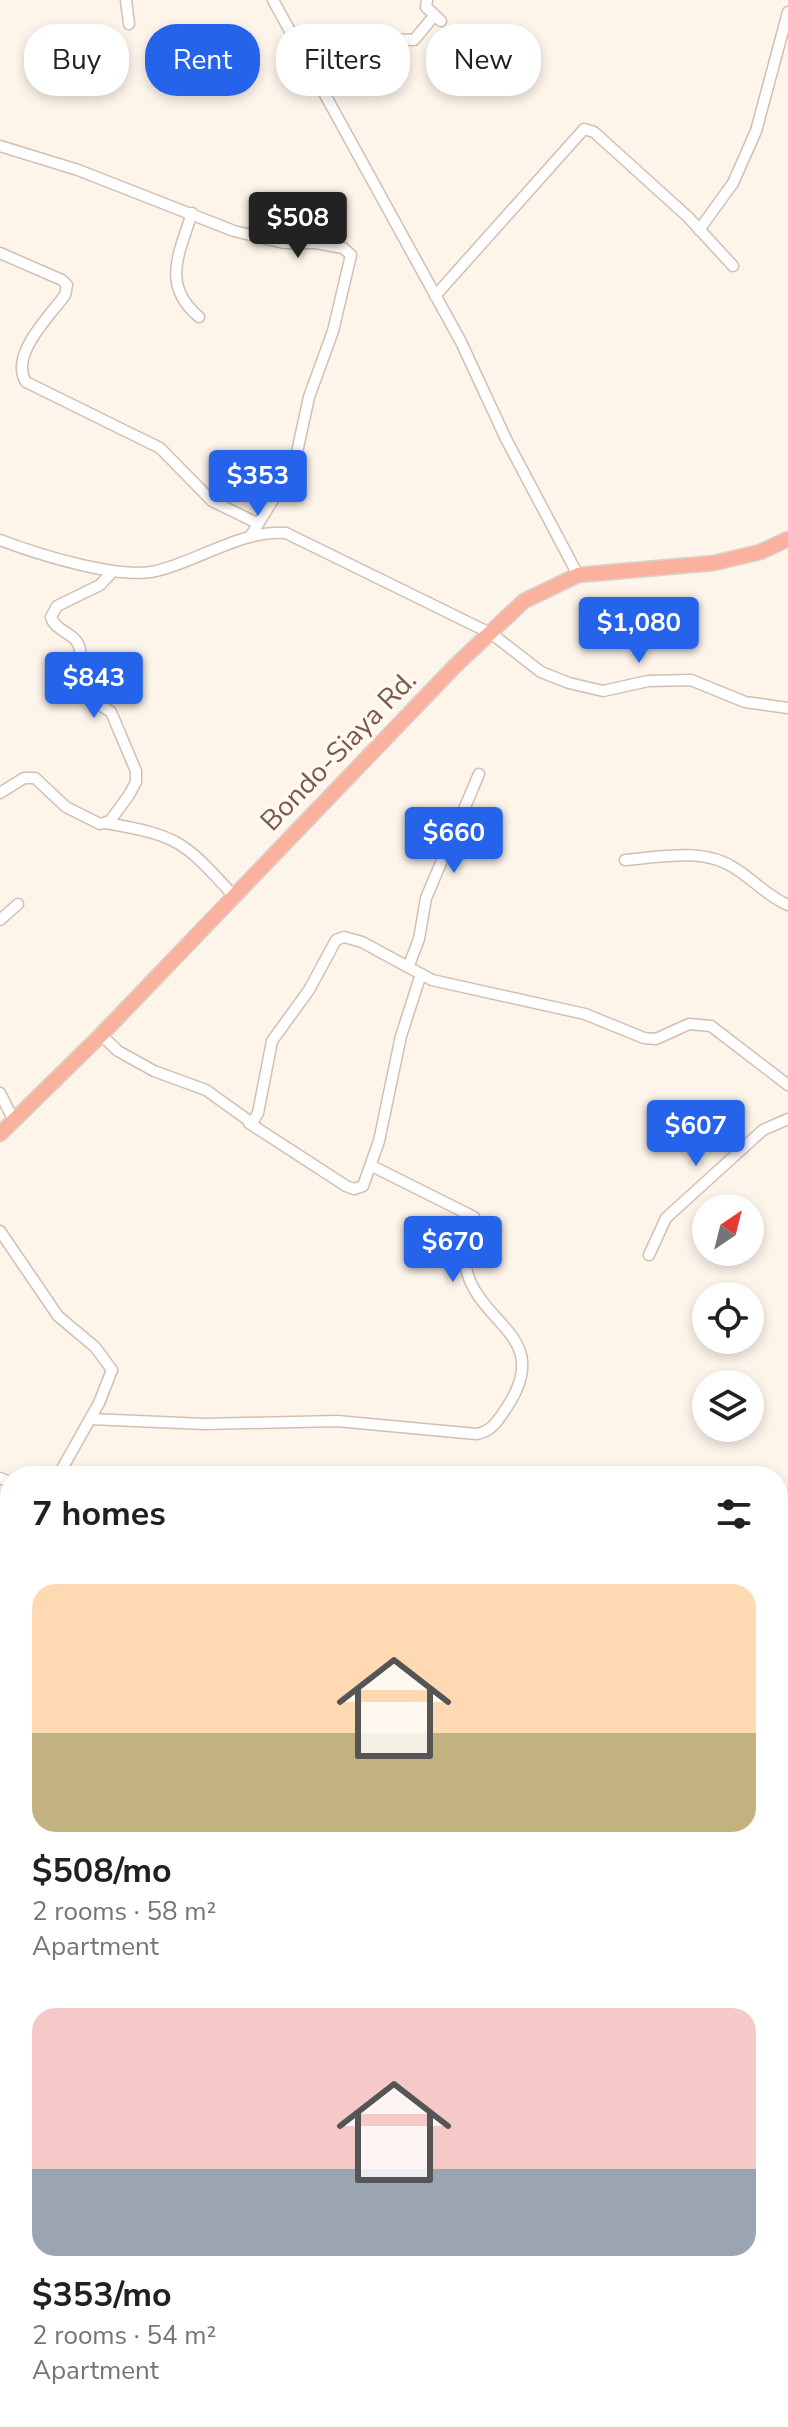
<!DOCTYPE html>
<html lang="en">
<head>
<meta charset="utf-8">
<style>
  :root { --surface:#fff; --page:#f2f2f2; --text:#202124; --muted:#757577; --accent:#2563eb }
  body { margin:0; font-family:"Nunito Sans",sans-serif; background:var(--page); color:var(--text); height:100vh; display:flex; flex-direction:column; font-size:30px; white-space:nowrap }
  * { box-sizing:border-box; margin:0 }
  p { font-size:26px; color:var(--muted) }
  .icon { flex:none; width:44px; height:44px; fill:none; stroke:currentColor; stroke-width:2; stroke-linecap:round; stroke-linejoin:round }
  .map { position:relative; flex:1; overflow:hidden }
  .sheet { position:absolute; left:0px; top:1466px; width:788px; height:962px; display:flex; flex-direction:column; background:var(--surface); border-radius:32px 32px 0 0; box-shadow:0 4px 12px #0003 }
  .sheet>* { flex:none }
  .guide { position:absolute; left:24px; top:24px; width:740px; height:72px; display:flex; gap:16px }
  .needle { width:52px; rotate:35deg }
  .controls { position:absolute; left:692px; top:1194px; display:grid; gap:16px }
  .controls a { display:grid; place-items:center; width:72px; height:72px; border-radius:50%; background:var(--surface); box-shadow:0 4px 12px #0003; font-size:40px }
  .price { position:absolute; translate:-50% -68px; padding:0 18px; border-radius:8px; background:var(--accent); color:#fff; font-size:26px; line-height:52px; filter:drop-shadow(0 2px 4px #0008) }
  .price::after { content:''; position:absolute; left:50%; top:48px; width:24px; height:18px; margin-left:-12px; background:inherit; clip-path:polygon(0 0,100% 0,50% 100%) }
  .price.active { background:#222; color:#fff }
  ul { padding:0; list-style:none }
  li { display:grid; align-content:center; gap:16px; height:424px; padding:0 32px }
  li span { display:grid; place-items:center; height:248px; border-radius:24px; color:#555 }
  li>.icon { margin-inline-start:auto }
  span .icon { width:144px; height:144px; fill:#fffc; stroke-width:1 }
  li b { font-size:34px }
  h2 { display:flex; justify-content:space-between; align-items:center; height:96px; padding:0 32px; font-size:34px }
  .tag { padding:0 28px; border-radius:32px; background:var(--surface); box-shadow:0 4px 12px #0003; font-size:28px; line-height:72px }
  .tag.active { background:var(--accent); color:#fff }
  .map>svg:first-child { display:block }
  .lines { fill:none; stroke-linecap:round; stroke-linejoin:round }
  .minor-casing { stroke:#d4beb1; stroke-width:13 }
  .highway-casing { stroke:#dad1cd; stroke-width:17 }
  .minor { stroke:#fff; stroke-width:10 }
  .highway { stroke:#fab29e; stroke-width:14 }
  .labels { text-anchor:middle; stroke-width:7; stroke-linejoin:round; paint-order:stroke }
  .street-label { font-size:28px; fill:#7b5a4b; stroke:#fff9f1 }
</style>
</head>
<body>
<div class="map">
<svg width="788" height="2427" viewBox="0 0 788 2427">
  <rect width="100%" height="100%" fill="#fdf5ea"/>
  <g class="lines">
    <g class="minor-casing">
      <g id="minor">
        <path d="M126 0 129 24"/>
        <path d="M273 0 461 342 506 439 578 575"/>
        <path d="M427 0 426 7 441 21"/>
        <path d="M321 86 329 66 363 34 382 39 414 40 434 16"/>
        <path d="M0 146 78 170 234 231 284 243H316L343 248 351 255 333 331 309 397 294 466 250 537"/>
        <path d="M192 213C179 254 161 285 199 317"/>
        <path d="M699 230 733 183 756 131 788 12"/>
        <path d="M0 253 62 280 67 285 65 295C50 316 9 355 26 382L160 448 212 501 257 523"/>
        <path d="M435 296 584 129 594 132 688 217 733 266"/>
        <path d="M0 540C37 554 119 580 156 571 199 561 240 530 286 533L492 634 541 672 569 683 603 691 648 681 691 680 745 702 788 708"/>
        <path d="M0 793 24 778H35L66 807 100 824 110 821 129 795 136 782V771L111 712 72 688C71 675 82 663 80 650 78 633 55 632 51 617L57 606 100 585 112 572"/>
        <path d="M106 823C180 836 183 841 234 896"/>
        <path d="M625 860C662 857 704 847 736 869 755 881 767 896 788 905"/>
        <path d="M0 920 18 904"/>
        <path d="M409 965 419 939 426 898 479 774"/>
        <path d="M101 1035 118 1051 154 1071 206 1090 252 1123 258 1113 272 1041 309 990 336 940 344 937 362 942 432 980 585 1014 644 1038 656 1039 689 1024 711 1026 788 1085"/>
        <path d="M0 1093 14 1121"/>
        <path d="M249 1123 346 1186 354 1189 363 1186 379 1141 401 1036 421 974"/>
        <path d="M0 1231 58 1316 95 1347 112 1370 99 1403 58 1476"/>
        <path d="M649 1255 666 1218 763 1130 788 1119"/>
        <path d="M90 1419 205 1424 337 1421 476 1434C492 1432 499 1419 507 1407 553 1337 482 1326 467 1272 462 1254 475 1235 474 1217L372 1166"/>
        <path d="M0 1478 10 1482"/>
        <path d="M778 2076 788 2059"/>
        <path d="M0 2152 10 2156"/>
        <path d="M778 2324 788 2322"/>
        <path d="M376 2427 381 2418"/>
        <path d="M627 2427 632 2418"/>
      </g>
    </g>
    <g class="highway-casing">
      <path id="highway" d="M0 1134 101 1035 455 666 524 601 578 575 714 563 760 552 788 539"/>
    </g>
    <use href="#minor" class="minor"/>
    <use href="#highway" class="highway"/>
  </g>
  <g class="labels">
    <g class="street-label">
      <text transform="translate(338 750) rotate(-46)" y="10">Bondo-Siaya Rd.</text>
    </g>
  </g>
</svg>
<div class="controls">
<a><svg class="needle" viewBox="-14 -14 28 28"><path d="M0-13l5 13h-10z" fill="#e53935"/><path d="M0 13l5-13h-10z" fill="#757577"/></svg></a>
<a><svg class="icon" aria-label="locate" viewBox="0 0 24 24"><circle cx="12" cy="12" r="6"/><path d="M12 2v4M12 18v4M2 12h4M18 12h4"/></svg></a>
<a><svg class="icon" aria-label="layers" viewBox="0 0 24 24"><path d="M12 4l9 5-9 5-9-5zM3 14l9 5 9-5"/></svg></a>
</div>
<b class="price active" style="left:298px;top:260px">$508</b>
<b class="price" style="left:258px;top:518px">$353</b>
<b class="price" style="left:639px;top:665px">$1,080</b>
<b class="price" style="left:94px;top:720px">$843</b>
<b class="price" style="left:454px;top:875px">$660</b>
<b class="price" style="left:696px;top:1168px">$607</b>
<b class="price" style="left:453px;top:1284px">$670</b>
<div class="guide">
<a class="tag">Buy</a>
<a class="tag active">Rent</a>
<a class="tag">Filters</a>
<a class="tag">New</a>
</div>
<section class="sheet">
<h2>7 homes<svg class="icon" aria-label="filters" viewBox="0 0 24 24"><path d="M4 7h16M4 17h16"/><circle cx="9" cy="7" r="2"/><circle cx="15" cy="17" r="2"/></svg></h2>
<ul>
<li><span style="background:linear-gradient(#ffd9b3 60%,#c2b280 0)"><svg class="icon" aria-label="home" viewBox="0 0 24 24"><path d="M3 11l9-7 9 7M6 9v11h12V9"/></svg></span><div><b>$508/mo</b><p>2 rooms · 58 m²</p><p>Apartment</p></div></li>
<li><span style="background:linear-gradient(#f6c9c9 65%,#9aa5b1 0)"><svg class="icon" aria-label="home" viewBox="0 0 24 24"><path d="M3 11l9-7 9 7M6 9v11h12V9"/></svg></span><div><b>$353/mo</b><p>2 rooms · 54 m²</p><p>Apartment</p></div></li>
</ul>
</section>
</div>
</body>
</html>
